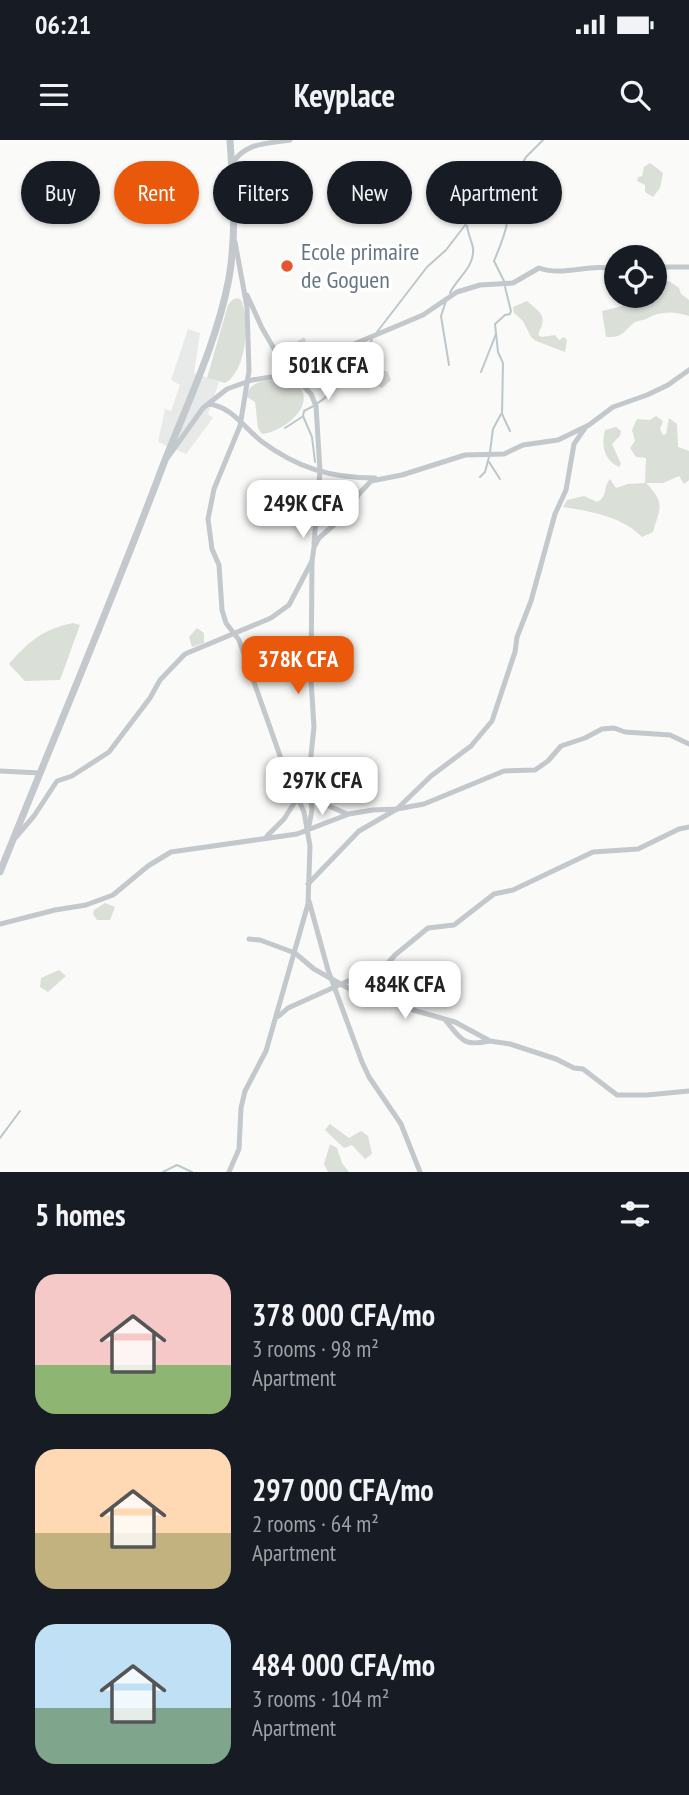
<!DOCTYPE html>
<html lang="en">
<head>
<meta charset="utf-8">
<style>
  :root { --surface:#171b24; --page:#20242c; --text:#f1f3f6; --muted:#9ea1a6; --accent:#ea580c }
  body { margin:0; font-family:"PT Sans Narrow",sans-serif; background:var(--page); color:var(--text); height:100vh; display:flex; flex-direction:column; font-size:26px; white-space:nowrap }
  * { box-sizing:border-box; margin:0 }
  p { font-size:23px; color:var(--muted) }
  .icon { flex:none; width:38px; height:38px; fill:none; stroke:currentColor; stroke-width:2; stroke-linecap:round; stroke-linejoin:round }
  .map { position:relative; height:1032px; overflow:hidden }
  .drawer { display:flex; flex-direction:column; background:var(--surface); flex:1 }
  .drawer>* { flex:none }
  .banner { position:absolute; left:21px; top:21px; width:648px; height:63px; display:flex; gap:14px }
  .tools { position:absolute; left:604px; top:105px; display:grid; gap:14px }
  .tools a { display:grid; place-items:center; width:63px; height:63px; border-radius:50%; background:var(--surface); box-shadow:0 2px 5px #0004; font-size:35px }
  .price { position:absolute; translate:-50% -60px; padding:0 16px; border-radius:14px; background:#fff; color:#222; font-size:23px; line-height:46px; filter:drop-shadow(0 2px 4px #0008) }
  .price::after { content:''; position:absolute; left:50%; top:42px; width:21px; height:16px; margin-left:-10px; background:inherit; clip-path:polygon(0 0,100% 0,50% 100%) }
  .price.active { background:var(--accent); color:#fff }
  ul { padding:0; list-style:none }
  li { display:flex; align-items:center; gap:21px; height:175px; padding:0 35px }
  li span { display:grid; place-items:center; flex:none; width:196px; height:140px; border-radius:21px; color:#555 }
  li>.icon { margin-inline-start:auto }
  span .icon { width:84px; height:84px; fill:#fffc; stroke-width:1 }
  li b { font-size:30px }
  h2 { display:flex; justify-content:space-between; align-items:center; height:84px; padding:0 35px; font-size:30px }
  .tag { padding:0 24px; border-radius:32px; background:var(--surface); box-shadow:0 2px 5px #0004; font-size:24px; line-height:63px }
  .tag.active { background:var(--accent); color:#fff }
  .status { display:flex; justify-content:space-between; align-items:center; height:49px; padding:0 35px; background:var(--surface); direction:ltr }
  .status svg { height:19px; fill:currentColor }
  header { display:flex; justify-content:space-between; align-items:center; height:91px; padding:0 35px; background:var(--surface); font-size:32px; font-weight:700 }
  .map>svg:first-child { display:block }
  .built { fill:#e8e9e9 }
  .green { fill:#dadfd7 }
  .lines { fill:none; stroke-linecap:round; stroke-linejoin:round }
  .stream { stroke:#bbc7cb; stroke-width:2 }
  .minor { stroke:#c3c8cc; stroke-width:5 }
  .tertiary { stroke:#c3c8cc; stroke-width:7 }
  .poi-dot { fill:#e4572e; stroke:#fff; stroke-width:2.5 }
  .labels { text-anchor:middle; stroke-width:7; stroke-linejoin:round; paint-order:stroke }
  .poi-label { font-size:24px; fill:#657683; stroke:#fff; text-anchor:start }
</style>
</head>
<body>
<div class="status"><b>06:21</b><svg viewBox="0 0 49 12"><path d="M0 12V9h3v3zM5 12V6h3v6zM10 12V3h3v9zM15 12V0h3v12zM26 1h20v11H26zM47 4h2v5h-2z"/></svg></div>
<header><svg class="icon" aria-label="menu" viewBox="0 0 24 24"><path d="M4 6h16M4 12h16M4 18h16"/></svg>Keyplace<svg class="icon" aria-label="search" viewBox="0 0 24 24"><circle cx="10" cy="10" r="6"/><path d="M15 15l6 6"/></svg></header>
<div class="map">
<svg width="689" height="1032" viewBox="0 0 689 1032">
  <rect width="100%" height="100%" fill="#fafaf8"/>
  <path class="built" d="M188 189 200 193 194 233 219 242 208 274 213 278 186 314 158 302 165 269 171 271 180 245 171 240Z"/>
  <g class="green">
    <path d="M650 23 663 33 660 48 653 57 645 52V45L637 41 638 37 642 36 644 27Z"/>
    <path d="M669 141 679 148 681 154 689 160V176C673 171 660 171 646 179 643 180 637 181 635 182 623 191 624 198 606 197L602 171 635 163 636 156H654L655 144Z"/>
    <path d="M237 158 241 160C251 180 246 232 225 243L207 238 228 165 232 160Z"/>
    <path d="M527 161C541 174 548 174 538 195L542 197 555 195 559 200 564 197 567 200 565 212 536 201 531 197 523 181 514 173 513 167Z"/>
    <path d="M304 197 306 200 300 215 296 218 287 216 292 205Z"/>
    <path d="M335 218 345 223 347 228 345 233 329 238 323 232 318 231V229Z"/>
    <path d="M381 230 388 232 391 240 382 248 374 244Z"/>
    <path d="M275 239H279L282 244 286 243 300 247C315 268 282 292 262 294L258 288 255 262 247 257C248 242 263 241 275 239Z"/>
    <path d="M656 276 663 281 660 289 663 295 666 294 669 278 677 284 678 307 689 311V340L684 344 679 336 663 343H646C666 364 660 367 653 392L642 397C623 377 590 371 563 367L567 360 584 356 597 362C608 357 603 347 610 339L616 348 628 344 645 343 646 318 636 317 630 308 635 301 632 290 637 279 650 280Z"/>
    <path d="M616 287 621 291 620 296 612 304 621 324 619 327C604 320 601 305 605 290Z"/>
    <path d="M73 483 80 485 60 540 25 541 9 524C28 502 43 489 73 483Z"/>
    <path d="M197 488 204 493V503L192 507 189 497Z"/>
    <path d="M327 634C338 636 349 637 356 647L354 657C341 665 334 666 321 658V645Z"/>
    <path d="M105 763 115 767 110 780H97L93 774 94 770Z"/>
    <path d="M59 830 66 836 48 852 40 847 41 838Z"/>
    <path d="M330 984 349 998 361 991 368 996 372 1014 365 1019 352 1005 344 1008 325 990Z"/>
    <path d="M330 1004 337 1008 342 1023 349 1032H328L324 1024Z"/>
  </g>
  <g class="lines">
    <g class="stream">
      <path d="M499 50C517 71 503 99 494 121L504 141"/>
      <path d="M505 147 511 171 510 174 505 175 495 184 498 212 503 223 502 274 510 291"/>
      <path d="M450 153C457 138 475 127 473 108 472 102 468 94 467 86"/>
      <path d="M446 161 441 176 449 225"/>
      <path d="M377 192 427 127 446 110 479 67 498 49 509 35 521 26 526 17 543 0"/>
      <path d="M481 232 496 194"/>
      <path d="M285 288 302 277"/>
      <path d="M490 312 493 289 501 274"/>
      <path d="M315 322 312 297 303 276 304 271C335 257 354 226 372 200"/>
      <path d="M489 322 500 339"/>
      <path d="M480 337 485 332 489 317"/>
      <path d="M0 998 20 971"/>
      <path d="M163 1032 177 1025 192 1032"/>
    </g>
    <g class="minor">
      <path d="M232 24C245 2 267 4 290 0"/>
      <path d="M654 127H689"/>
      <path d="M247 155 262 188 284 226 311 254 316 266 320 331 314 404"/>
      <path d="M208 264C231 266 244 287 261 301 297 328 331 338 375 338"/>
      <path d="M168 317 203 268 227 249 252 240 271 237H299L311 232 347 207 423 175 457 152 480 145 513 143 539 128C564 137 590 123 616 129"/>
      <path d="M0 631 40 633"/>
      <path d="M310 654 329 666 347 674"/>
      <path d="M309 686 312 669 308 644 314 587 311 540 312 421"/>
      <path d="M267 696 284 679 307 643"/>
      <path d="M16 697 34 676 57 641 72 636 109 612 150 558 160 540 185 514 271 478 289 465 312 421 314 407 319 398 352 369 358 355 371 341 402 335 465 315 504 314 523 305 558 300 589 285 613 267 647 255 668 245 689 230"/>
      <path d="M308 744 359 691 397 669 431 636 471 606 492 581 515 512 517 497 531 461 555 374 566 350 574 304 585 288"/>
      <path d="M309 761 328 830 362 922 369 937 401 984 420 1032"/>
      <path d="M0 784 55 770 86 765 113 755 148 726 171 712 297 694 349 674 373 670 397 669 424 664 504 631 535 630 548 621 561 606 585 598 602 589 614 588 625 592 670 595 689 604"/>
      <path d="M249 799 260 800 295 813 314 829 355 852 384 858 406 868 455 882 490 901 510 904 556 919 574 928 583 929 617 955H647L689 951"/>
      <path d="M279 876 288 868 388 823 395 815 428 788 454 785 494 754 513 750 593 712 638 709 679 689 689 687"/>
      <path d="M446 881C461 899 463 907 489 901"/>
      <path d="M229 1032 239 1009 241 968 245 951 266 911 308 764 310 706 304 672 284 627 239 500 226 483 222 470 219 425 212 409 208 379 214 349 240 286 249 231 247 167 235 102"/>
    </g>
    <path class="tertiary" d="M0 732C54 597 111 464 162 328 186 266 217 203 229 138 237 92 233 46 230 0"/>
  </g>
  <circle class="poi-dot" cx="287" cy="126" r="7"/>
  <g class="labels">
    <g class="poi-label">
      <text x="301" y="120">Ecole primaire<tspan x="301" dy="28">de Goguen</tspan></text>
    </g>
  </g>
</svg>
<div class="tools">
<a><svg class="icon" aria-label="locate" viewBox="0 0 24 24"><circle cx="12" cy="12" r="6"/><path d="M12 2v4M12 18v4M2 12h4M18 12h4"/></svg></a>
</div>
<b class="price" style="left:328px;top:262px">501K CFA</b>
<b class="price" style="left:303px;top:400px">249K CFA</b>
<b class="price active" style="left:298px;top:556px">378K CFA</b>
<b class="price" style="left:322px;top:677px">297K CFA</b>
<b class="price" style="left:405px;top:881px">484K CFA</b>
<div class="banner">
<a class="tag">Buy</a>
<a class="tag active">Rent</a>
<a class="tag">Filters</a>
<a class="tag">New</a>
<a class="tag">Apartment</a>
</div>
</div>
<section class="drawer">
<h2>5 homes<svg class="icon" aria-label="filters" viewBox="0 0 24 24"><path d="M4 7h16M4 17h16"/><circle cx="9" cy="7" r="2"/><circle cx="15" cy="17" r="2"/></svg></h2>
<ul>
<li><span style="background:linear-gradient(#f6c9c9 65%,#8fb573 0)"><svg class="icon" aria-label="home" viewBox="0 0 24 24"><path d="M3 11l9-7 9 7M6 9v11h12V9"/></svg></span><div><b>378 000 CFA/mo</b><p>3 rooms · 98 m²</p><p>Apartment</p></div></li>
<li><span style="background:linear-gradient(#ffd9b3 60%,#c2b280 0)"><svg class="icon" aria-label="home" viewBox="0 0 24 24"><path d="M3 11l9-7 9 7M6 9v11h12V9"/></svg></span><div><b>297 000 CFA/mo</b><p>2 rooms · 64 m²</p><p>Apartment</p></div></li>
<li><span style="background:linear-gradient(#bfe0f5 60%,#7fa58c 0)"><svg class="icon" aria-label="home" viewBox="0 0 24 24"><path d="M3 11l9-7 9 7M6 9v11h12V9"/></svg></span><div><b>484 000 CFA/mo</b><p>3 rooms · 104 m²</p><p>Apartment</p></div></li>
</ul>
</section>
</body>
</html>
